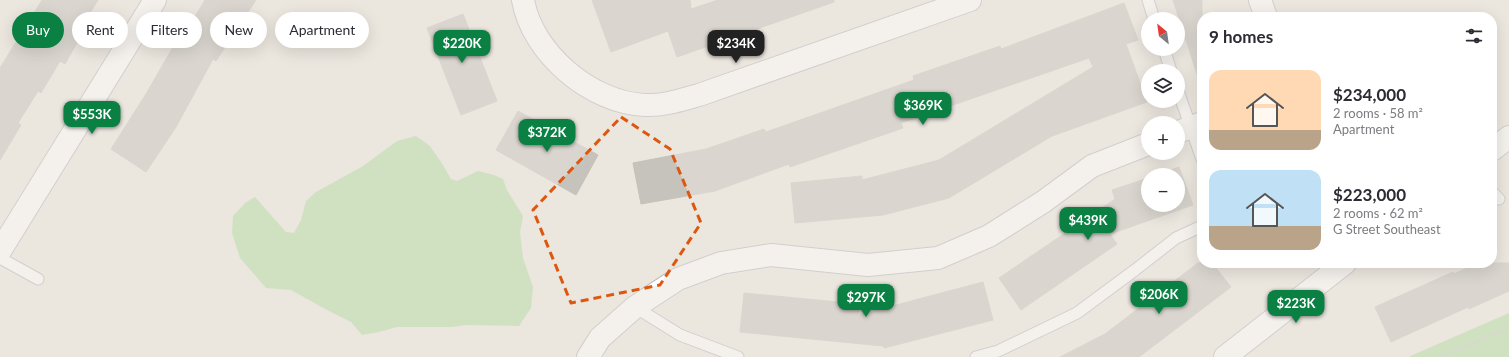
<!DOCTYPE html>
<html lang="en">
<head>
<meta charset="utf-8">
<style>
  :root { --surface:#fff; --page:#f7f7f7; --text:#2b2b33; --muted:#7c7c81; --accent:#0b8043 }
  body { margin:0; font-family:Lato,sans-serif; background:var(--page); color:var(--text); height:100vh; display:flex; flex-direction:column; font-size:15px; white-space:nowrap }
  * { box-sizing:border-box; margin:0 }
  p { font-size:13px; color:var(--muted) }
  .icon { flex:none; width:22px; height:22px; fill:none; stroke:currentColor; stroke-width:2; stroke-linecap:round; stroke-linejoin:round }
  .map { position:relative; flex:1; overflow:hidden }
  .panel { position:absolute; left:1197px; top:12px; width:300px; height:256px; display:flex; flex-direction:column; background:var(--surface); border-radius:16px; box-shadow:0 4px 16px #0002 }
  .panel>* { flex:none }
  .banner { position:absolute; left:12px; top:12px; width:380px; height:36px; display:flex; gap:8px }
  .needle { width:26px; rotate:331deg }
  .tools { position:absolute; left:1141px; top:12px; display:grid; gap:8px }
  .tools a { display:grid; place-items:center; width:44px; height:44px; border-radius:50%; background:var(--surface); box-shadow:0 4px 16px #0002; font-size:20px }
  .price { position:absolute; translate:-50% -34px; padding:0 9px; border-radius:8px; background:var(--accent); color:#fff; font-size:13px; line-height:26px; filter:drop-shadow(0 1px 2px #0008) }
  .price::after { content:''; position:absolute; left:50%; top:24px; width:12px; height:9px; margin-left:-6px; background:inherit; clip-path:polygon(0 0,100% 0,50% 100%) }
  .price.on { background:#222; color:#fff }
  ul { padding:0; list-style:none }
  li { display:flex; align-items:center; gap:12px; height:100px; padding:0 12px }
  li span { display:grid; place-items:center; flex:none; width:112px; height:80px; border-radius:12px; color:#555 }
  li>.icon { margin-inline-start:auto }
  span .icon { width:48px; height:48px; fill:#fffc; stroke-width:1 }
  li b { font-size:17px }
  h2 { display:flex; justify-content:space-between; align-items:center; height:48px; padding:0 12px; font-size:17px }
  .tag { padding:0 14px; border-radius:18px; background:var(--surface); box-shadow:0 4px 16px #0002; font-size:14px; line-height:36px }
  .tag.on { background:var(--accent); color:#fff }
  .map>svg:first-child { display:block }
  .green { fill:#b0dba1 }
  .building { fill:#c6c3bd; stroke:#c6c2b8 }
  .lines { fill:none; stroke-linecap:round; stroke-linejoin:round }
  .service-casing { stroke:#b2b3bc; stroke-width:13 }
  .minor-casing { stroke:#b2b3bc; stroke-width:24 }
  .tertiary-casing { stroke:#b2b3bc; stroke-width:24 }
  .path { stroke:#c3c3c3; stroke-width:2.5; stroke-dasharray:3 2; stroke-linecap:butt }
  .service { stroke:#fff; stroke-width:11 }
  .minor { stroke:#fff; stroke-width:22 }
  .tertiary { stroke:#fff; stroke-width:22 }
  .marked { fill:none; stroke:#de570e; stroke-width:3; stroke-dasharray:8 5; stroke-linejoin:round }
</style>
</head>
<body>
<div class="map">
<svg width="1509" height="357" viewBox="0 0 1509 357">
  <rect width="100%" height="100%" fill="#ebe6de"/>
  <g class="green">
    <path d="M416 136 430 146 443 165 451 179 457 181 478 171 494 175 503 179 507 190 523 216 520 232 523 258 533 287 531 308 519 326 466 325 452 327H397L379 332 362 335 351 322 327 310 291 290 266 288 240 258 232 233 233 216 245 203 255 197 286 232 294 233 301 220 306 201 316 192 363 166 397 141Z"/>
    <path d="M1509 313V357H1408Z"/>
  </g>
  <g class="building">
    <path d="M42 0H98L74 39 78 41 65 64 60 61 41 93 38 91 18 123 21 125 0 160V68Z"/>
    <path d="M205 0H256L216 61 213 59 176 127 146 172 111 149 146 94 185 26 188 28Z"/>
    <path d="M592 0H690L691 9 718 0H834V2L677 57 668 31 611 52Z"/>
    <path d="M1173 0H1202V76L1198 77Z"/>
    <path d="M1124 3 1138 40 1126 44 1147 102 1052 136 949 198 883 215 795 223 791 183 862 176V180L939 160 1093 67 1089 58 901 123 903 128 790 167 789 164 715 191 641 204 633 163 706 149 764 129 766 132 914 80 913 76 1000 46 1001 49Z"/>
    <path d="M463 14 497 101 461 115 427 28Z"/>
    <path d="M518 111 598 155 576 195 496 150Z"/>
    <path d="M1179 167 1193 205 1110 234 1117 244 1021 310 999 278 1115 199 1112 190 1148 178V205H1178V175H1157Z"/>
    <path d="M1198 263H1212L1231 287 1139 357H1060L1105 334Z"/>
    <path d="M1478 263H1509V291L1469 309 1468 307 1391 342 1375 307 1453 272 1454 274Z"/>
    <path d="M983 282 993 320 884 348 883 346 740 332 744 293 859 304 858 315Z"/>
  </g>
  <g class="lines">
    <g class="service-casing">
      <g id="service">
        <path d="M1148 0 1154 19"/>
        <path d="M1164 49 1171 71"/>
        <path d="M1178 91 1202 159"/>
        <path d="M1492 192 1499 199"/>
        <path d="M0 258 38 279"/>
        <path d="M635 307 680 335 738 357"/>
        <path d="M976 357 998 351 1077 313 1135 270 1176 238 1202 226"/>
      </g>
    </g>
    <g class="minor-casing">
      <g id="minor">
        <path d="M523 0C532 53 591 103 645 105 663 106 681 100 699 95L970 0"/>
        <path d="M1260 0 1266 17"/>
        <path d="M1178 132 1202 123"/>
        <path d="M0 251 155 0"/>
        <path d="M588 357 600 338 635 307 678 279 721 263 771 255 868 265 938 258 989 236 1043 202 1092 166 1148 144"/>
      </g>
    </g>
    <g class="tertiary-casing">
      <g id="tertiary">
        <path d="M1492 150 1509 137"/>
        <path d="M1225 357 1345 263"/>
      </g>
    </g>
    <path class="path" d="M1440 357 1509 328"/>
    <use href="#service" class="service"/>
    <use href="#minor" class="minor"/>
    <use href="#tertiary" class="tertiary"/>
  </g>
  <path d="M0 0H1509V357H0ZM621 117 670 149 701 223 660 285 571 303 533 210Z" fill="#ebe6de" fill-opacity=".55" fill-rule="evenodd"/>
  <path class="marked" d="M621 117 670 149 701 223 660 285 571 303 533 210Z"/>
</svg>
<div class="tools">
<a><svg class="needle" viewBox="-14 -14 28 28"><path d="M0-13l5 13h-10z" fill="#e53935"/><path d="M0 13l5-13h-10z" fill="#7c7c81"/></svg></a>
<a><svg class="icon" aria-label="layers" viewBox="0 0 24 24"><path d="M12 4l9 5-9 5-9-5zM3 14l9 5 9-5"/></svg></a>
<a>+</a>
<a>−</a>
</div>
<b class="price" style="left:462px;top:64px">$220K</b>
<b class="price on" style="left:736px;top:64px">$234K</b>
<b class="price" style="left:923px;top:126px">$369K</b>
<b class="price" style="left:92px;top:135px">$553K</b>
<b class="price" style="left:547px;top:153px">$372K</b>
<b class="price" style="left:1088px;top:241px">$439K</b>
<b class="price" style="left:1159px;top:315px">$206K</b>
<b class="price" style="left:866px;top:318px">$297K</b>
<b class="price" style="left:1296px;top:324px">$223K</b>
<div class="banner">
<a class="tag on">Buy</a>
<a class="tag">Rent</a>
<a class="tag">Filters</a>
<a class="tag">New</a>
<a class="tag">Apartment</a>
</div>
<section class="panel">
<h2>9 homes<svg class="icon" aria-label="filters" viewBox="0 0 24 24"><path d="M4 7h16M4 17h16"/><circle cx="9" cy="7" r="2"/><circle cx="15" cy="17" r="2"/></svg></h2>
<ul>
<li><span style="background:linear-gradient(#ffd9b3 75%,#b9a48a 0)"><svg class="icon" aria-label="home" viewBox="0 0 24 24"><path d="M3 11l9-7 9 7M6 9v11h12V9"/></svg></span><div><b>$234,000</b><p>2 rooms · 58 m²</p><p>Apartment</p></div></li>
<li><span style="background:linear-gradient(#bfe0f5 70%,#b9a48a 0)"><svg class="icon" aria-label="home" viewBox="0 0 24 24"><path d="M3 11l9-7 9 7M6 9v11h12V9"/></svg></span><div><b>$223,000</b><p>2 rooms · 62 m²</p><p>G Street Southeast</p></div></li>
</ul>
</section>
</div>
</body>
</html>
